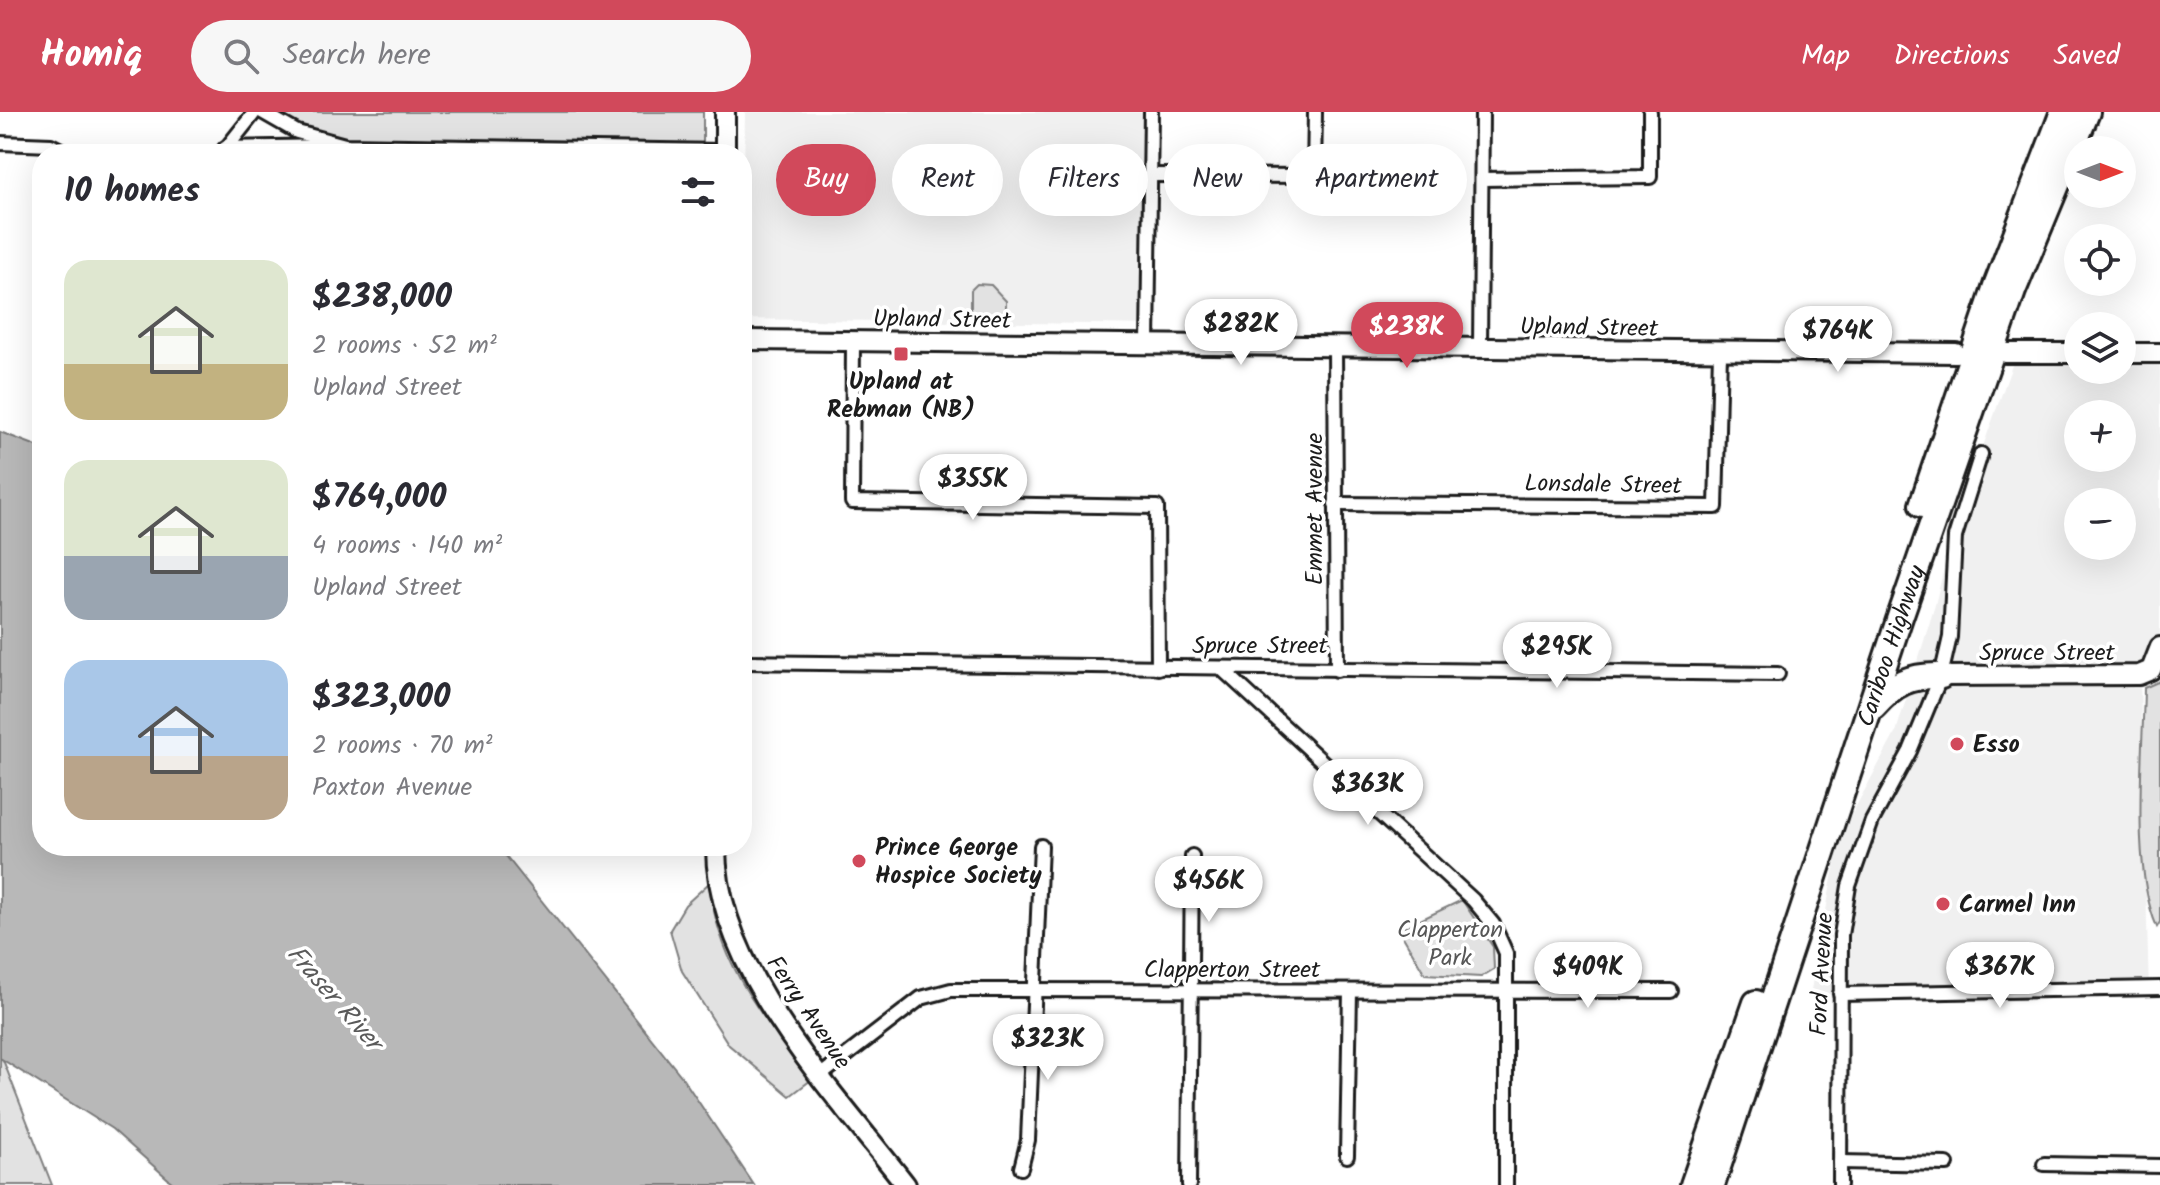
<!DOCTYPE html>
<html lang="en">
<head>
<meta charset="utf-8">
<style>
  :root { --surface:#fff; --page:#f7f7f7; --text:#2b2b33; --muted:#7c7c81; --accent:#d1495b }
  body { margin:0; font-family:Kalam,sans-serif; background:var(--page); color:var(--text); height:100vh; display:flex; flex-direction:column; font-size:30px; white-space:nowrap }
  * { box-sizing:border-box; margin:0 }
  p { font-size:26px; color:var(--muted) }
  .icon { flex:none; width:44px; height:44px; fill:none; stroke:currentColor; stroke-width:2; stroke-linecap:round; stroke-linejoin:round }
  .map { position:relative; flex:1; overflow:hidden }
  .panel { position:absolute; left:32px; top:32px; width:720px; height:712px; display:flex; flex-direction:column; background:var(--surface); border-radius:32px; box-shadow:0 8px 32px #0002 }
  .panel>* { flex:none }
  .guide { position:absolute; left:776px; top:32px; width:760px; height:72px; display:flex; gap:16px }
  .needle { width:52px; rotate:90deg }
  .buttons { position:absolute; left:2064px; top:24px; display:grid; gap:16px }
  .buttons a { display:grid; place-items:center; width:72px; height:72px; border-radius:50%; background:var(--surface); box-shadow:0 8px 32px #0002; font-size:40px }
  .price { position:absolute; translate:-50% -68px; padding:0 18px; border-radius:28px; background:#fff; color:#222; font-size:26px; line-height:52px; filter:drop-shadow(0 2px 4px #0008) }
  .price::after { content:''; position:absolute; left:50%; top:48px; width:24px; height:18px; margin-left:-12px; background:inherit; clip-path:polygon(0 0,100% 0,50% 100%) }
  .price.current { background:var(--accent); color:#fff }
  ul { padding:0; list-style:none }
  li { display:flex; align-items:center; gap:24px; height:200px; padding:0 32px }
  li span { display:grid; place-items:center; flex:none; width:224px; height:160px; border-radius:24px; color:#555 }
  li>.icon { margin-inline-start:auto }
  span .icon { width:96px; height:96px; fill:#fffc; stroke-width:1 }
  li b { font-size:34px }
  h2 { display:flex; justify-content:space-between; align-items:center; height:96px; padding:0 32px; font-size:34px }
  .pill { padding:0 28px; border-radius:36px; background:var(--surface); box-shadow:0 8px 32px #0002; font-size:28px; line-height:72px }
  .pill.current { background:var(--accent); color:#fff }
  header { display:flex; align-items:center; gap:48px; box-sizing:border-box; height:112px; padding:0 40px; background:var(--accent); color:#fff }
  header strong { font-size:38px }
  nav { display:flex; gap:44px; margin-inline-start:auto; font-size:28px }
  .search { width:560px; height:72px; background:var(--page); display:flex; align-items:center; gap:20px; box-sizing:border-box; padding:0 28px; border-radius:44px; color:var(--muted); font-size:30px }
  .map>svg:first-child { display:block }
  .built { fill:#f0f0f0; fill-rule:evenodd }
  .green { fill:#e2e2e2; stroke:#7f7f7f; stroke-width:2 }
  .water { fill:#b8b8b8; stroke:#7a7a7a; stroke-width:2 }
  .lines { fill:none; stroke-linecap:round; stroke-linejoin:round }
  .street-casing { stroke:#1c1c1c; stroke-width:18 }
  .secondary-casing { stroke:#1c1c1c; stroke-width:24 }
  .highway-casing { stroke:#1c1c1c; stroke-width:30 }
  .street { stroke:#fff; stroke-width:12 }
  .secondary { stroke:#fff; stroke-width:18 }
  .highway { stroke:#fff; stroke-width:24 }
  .poi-dot { fill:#d1495b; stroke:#fff; stroke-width:3 }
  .labels { text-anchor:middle; stroke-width:7; stroke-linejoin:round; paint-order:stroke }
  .street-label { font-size:24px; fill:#1c1c1c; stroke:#fff }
  .poi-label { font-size:24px; font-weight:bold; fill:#1c1c1c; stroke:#fff; text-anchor:start }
  .park-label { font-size:24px; fill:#575757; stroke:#fff }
  .water-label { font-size:26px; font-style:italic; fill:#5a5a5a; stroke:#fff }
</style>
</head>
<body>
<header>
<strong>Homiq</strong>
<div class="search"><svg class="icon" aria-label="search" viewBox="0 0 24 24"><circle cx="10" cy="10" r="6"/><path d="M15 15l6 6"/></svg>Search here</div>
<nav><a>Map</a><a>Directions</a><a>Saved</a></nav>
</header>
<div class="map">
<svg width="2160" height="1073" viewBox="0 0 2160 1073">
  <rect width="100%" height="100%" fill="#fff"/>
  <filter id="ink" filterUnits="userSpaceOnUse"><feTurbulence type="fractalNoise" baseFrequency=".0125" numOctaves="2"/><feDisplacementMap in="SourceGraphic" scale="16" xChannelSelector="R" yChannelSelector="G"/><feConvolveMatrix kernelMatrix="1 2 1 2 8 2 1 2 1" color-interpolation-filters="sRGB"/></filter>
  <g filter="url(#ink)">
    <g class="built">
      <path d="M745 0H1159L1158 213 742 207Z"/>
      <path d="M2160 244V545L2140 568 2149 879 1810 883 1840 724 1896 620 1935 493 1954 415 2014 248 2078 247V258H2122V245ZM2078 302H2122V346H2078ZM2078 390H2122V434H2078Z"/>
    </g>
    <g class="green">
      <path d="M275 0H703V37L347 36Z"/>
      <path d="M977 172 991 173 1006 189V197L999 204H975L971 199V178Z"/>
      <path d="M2160 569V810L2157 815C2131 757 2143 642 2144 576Z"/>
      <path d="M709 771C719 855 762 903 811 968L790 984 729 933 682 859 670 818 685 793Z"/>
      <path d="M1462 788 1493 835 1494 857 1481 865 1425 862 1399 818Z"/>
      <path d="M0 946 3 948 52 1073H0Z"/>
    </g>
    <path class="water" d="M0 320 42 336V734H498L682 965 754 1073H175L112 1017 0 946Z"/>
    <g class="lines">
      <g class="street-casing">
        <g id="street">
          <path d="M262 0 297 20 345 33 725 39"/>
          <path d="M0 31 51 33 69 42"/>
          <path d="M225 36 330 34"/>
          <path d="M224 39 255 0"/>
          <path d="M1150 63 1314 64 1315 0"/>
          <path d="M1482 67 1650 65V0"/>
          <path d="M853 230 852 390 1157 395 1158 556"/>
          <path d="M1148 233 1151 0"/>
          <path d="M1335 236 1337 558"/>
          <path d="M1480 237 1482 0"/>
          <path d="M1335 392 1716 395 1720 240"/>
          <path d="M742 550 1778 562"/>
          <path d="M1223 558 1473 788 1493 812 1506 841V1073"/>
          <path d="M1840 882 2160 876"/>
          <path d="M821 963 921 886 951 878 1671 879"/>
          <path d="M1347 1044 1350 879"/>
          <path d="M1840 1050 1947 1052"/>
          <path d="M2044 1052 2160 1054"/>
          <path d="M1021 1056 1028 1028 1041 734"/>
          <path d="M1189 1073 1192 744"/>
          <path d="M1840 1073 1841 823 1849 774 1872 709 1910 639 1941 564 1950 525 1955 425 1981 342"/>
        </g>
      </g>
      <g class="secondary-casing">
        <g id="secondary">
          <path d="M725 42V0"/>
          <path d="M742 228 1956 241"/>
          <path d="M2005 241H2078"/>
          <path d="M2122 241H2160"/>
          <path d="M1941 564 2139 563 2151 558 2160 535"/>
          <path d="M716 734C715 857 834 980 906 1073"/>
        </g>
      </g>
      <g class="highway-casing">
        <g id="highway">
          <path d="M1922 393 1996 174 2063 0"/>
          <path d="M1874 594C1894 571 1910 563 1941 564"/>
          <path d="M1693 1073 1756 891"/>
          <path id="s1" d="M1712 1073 1900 505 2013 179 2087 0"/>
        </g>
      </g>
      <use href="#street" class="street"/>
      <use href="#secondary" class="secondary"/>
      <use href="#highway" class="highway"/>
    </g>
  </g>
  <g class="poi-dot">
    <rect x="893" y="234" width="16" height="16" rx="4"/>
    <circle cx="1957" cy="632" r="8"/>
    <circle cx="859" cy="749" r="8"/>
    <circle cx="1943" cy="792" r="8"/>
  </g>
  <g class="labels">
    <g class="street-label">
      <text transform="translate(942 207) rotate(1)" y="8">Upland Street</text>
      <text transform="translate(1589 215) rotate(1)" y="8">Upland Street</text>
      <text transform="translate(1603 372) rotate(1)" y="8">Lonsdale Street</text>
      <text transform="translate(1314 397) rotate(-90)" y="8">Emmet Avenue</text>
      <text x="1260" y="541">Spruce Street</text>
      <text dy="8" stroke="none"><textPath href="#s1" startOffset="568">Cariboo Highway</textPath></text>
      <text x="2047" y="548">Spruce Street</text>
      <text x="1232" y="865">Clapperton Street</text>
      <text transform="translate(1821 862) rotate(-87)" y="8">Ford Avenue</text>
      <text transform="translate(809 900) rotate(56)" y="8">Ferry Avenue</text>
    </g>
    <g class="poi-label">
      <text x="901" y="277" text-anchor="middle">Upland at<tspan x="901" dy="28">Rebman (NB)</tspan></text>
      <text x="1973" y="640">Esso</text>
      <text x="875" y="743">Prince George<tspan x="875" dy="28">Hospice Society</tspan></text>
      <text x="1959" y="800">Carmel Inn</text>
    </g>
    <g class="park-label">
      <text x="1450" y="825">Clapperton<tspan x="1450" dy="28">Park</tspan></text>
    </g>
    <g class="water-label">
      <text transform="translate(335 885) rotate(49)" y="9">Fraser River</text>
    </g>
  </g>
</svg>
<div class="buttons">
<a><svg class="needle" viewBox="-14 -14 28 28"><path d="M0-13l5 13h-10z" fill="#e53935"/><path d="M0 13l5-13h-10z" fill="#7c7c81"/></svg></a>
<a><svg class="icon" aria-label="locate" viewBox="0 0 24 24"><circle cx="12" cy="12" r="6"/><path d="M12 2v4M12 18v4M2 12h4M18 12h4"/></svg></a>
<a><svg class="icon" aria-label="layers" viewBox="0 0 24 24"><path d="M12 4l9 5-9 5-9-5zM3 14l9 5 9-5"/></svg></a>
<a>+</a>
<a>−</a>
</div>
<b class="price" style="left:1241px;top:255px">$282K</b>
<b class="price current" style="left:1407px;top:258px">$238K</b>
<b class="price" style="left:1838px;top:262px">$764K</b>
<b class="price" style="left:973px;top:410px">$355K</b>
<b class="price" style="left:1557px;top:578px">$295K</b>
<b class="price" style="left:1368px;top:715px">$363K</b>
<b class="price" style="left:1209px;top:812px">$456K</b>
<b class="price" style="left:1588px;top:898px">$409K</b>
<b class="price" style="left:2000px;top:898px">$367K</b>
<b class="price" style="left:1048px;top:970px">$323K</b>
<div class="guide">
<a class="pill current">Buy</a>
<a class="pill">Rent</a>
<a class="pill">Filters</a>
<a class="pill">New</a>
<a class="pill">Apartment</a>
</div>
<section class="panel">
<h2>10 homes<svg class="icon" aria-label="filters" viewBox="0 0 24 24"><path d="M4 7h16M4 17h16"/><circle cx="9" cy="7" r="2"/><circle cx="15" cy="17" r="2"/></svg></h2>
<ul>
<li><span style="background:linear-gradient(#dfe7d0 65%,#c2b280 0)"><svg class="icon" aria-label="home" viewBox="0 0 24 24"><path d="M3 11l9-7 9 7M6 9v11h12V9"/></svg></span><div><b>$238,000</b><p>2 rooms · 52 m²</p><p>Upland Street</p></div></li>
<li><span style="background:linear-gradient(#dfe7d0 60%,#9aa5b1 0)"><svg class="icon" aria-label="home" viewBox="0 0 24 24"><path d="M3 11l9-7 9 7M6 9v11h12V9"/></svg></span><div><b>$764,000</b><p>4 rooms · 140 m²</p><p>Upland Street</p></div></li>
<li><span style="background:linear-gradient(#a9c7e8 60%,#b9a48a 0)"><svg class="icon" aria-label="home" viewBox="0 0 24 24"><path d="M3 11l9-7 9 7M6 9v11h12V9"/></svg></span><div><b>$323,000</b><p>2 rooms · 70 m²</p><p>Paxton Avenue</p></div></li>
</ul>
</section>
</div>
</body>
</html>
